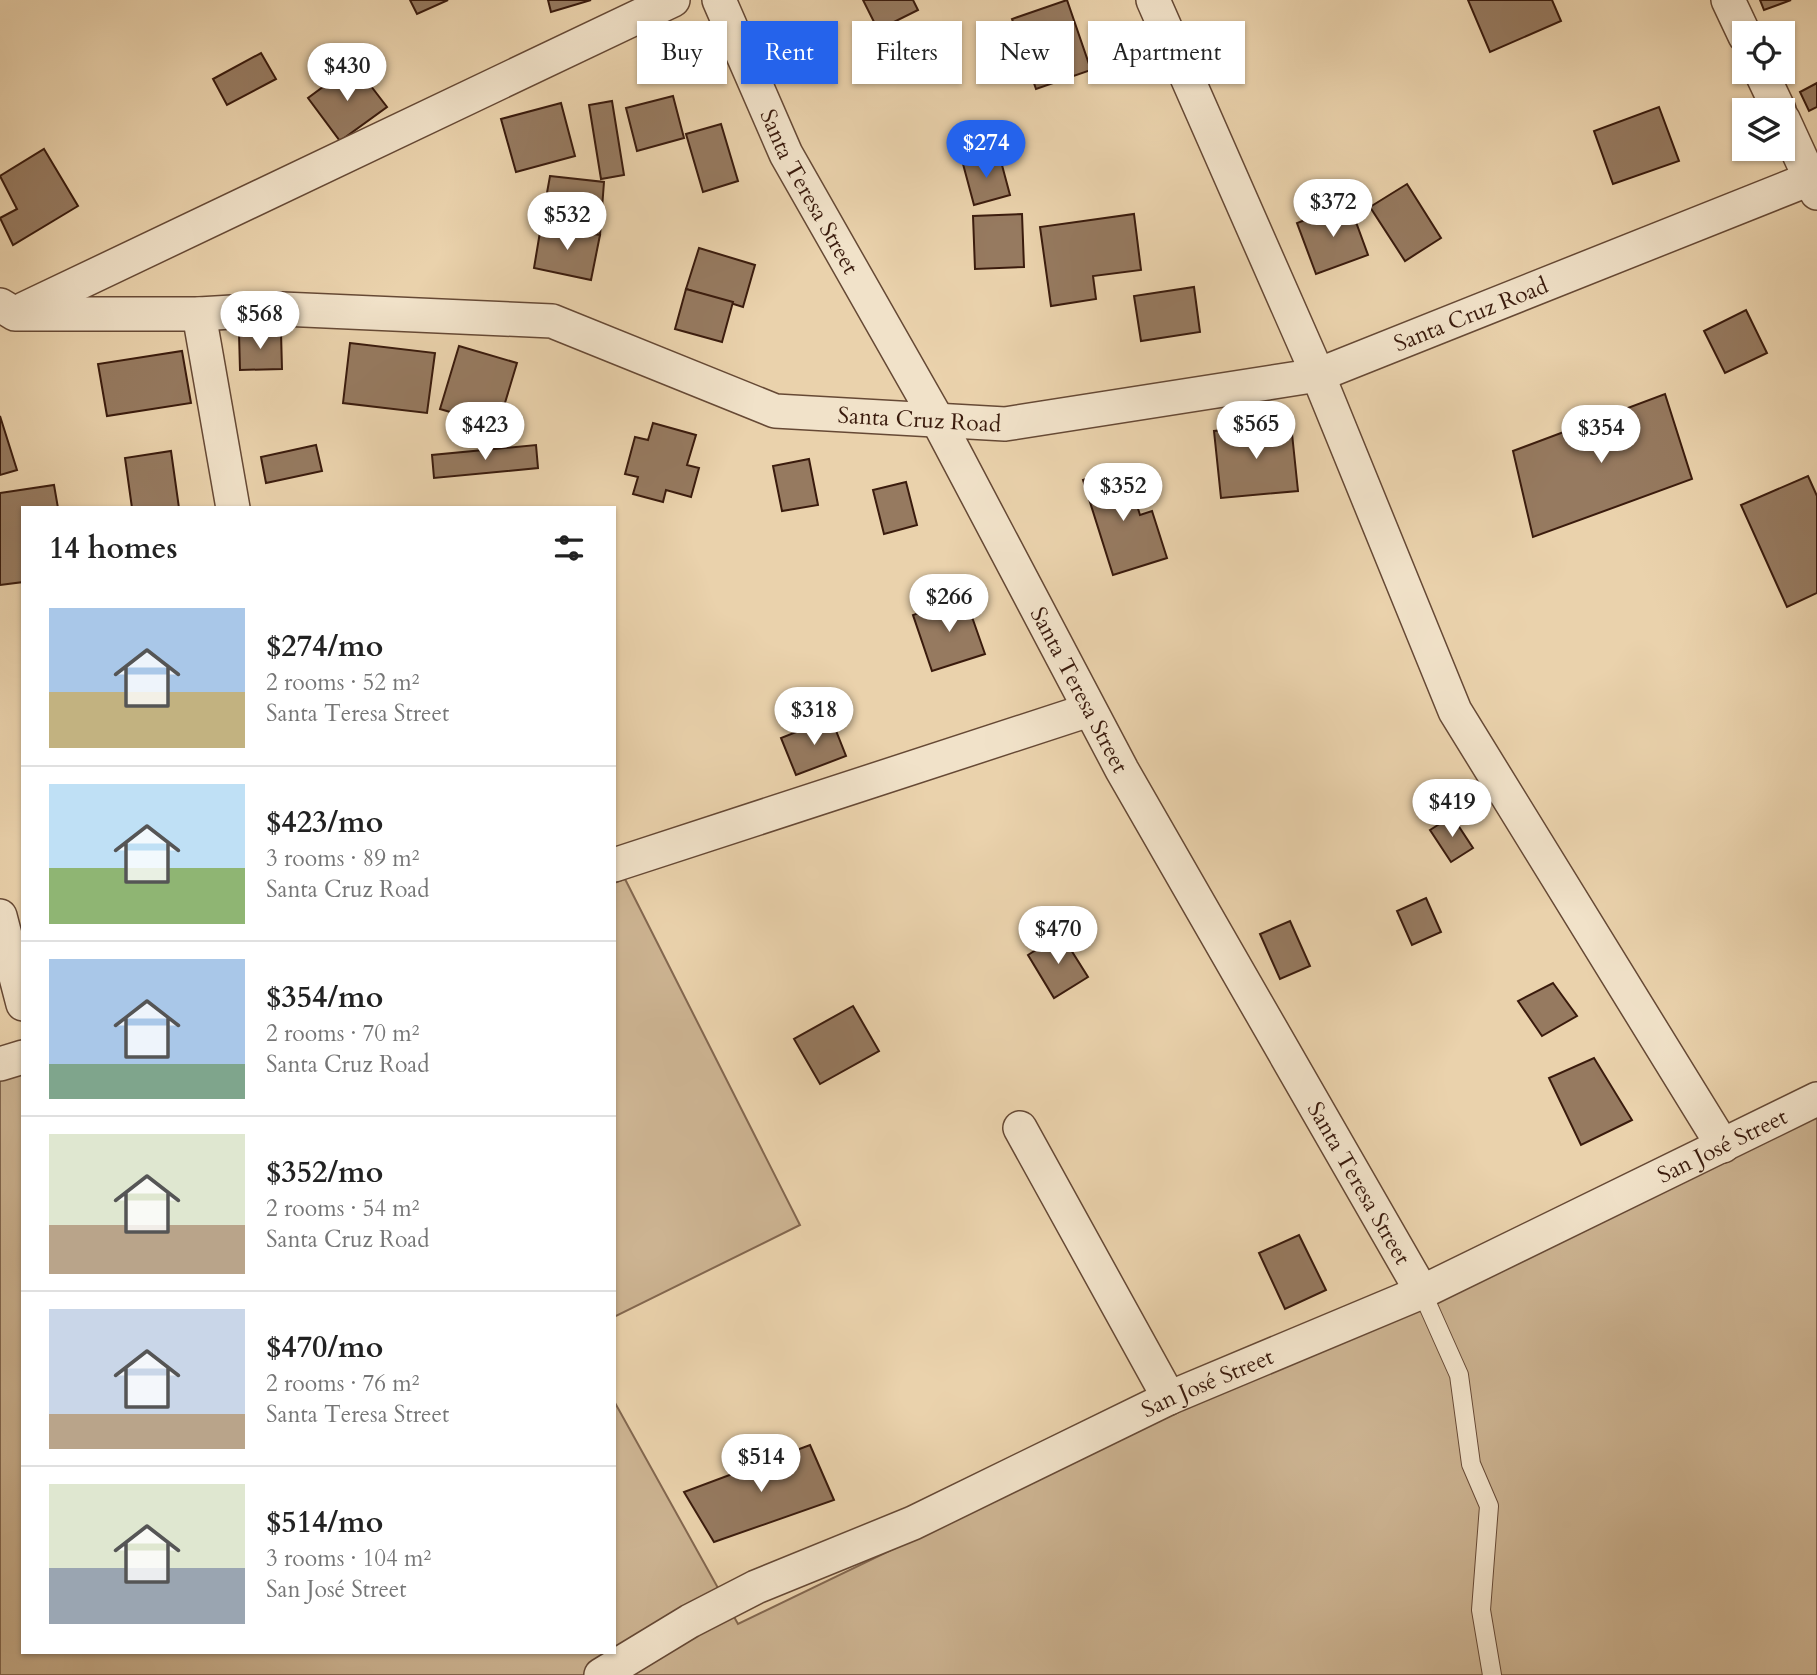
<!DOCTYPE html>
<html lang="en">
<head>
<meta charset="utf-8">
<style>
  :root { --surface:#fff; --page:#f2f2f2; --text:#222; --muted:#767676; --line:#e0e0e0; --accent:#2563eb }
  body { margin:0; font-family:Cardo,serif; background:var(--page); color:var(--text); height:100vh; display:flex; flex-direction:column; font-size:26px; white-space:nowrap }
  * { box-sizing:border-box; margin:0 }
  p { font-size:23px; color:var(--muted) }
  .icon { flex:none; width:38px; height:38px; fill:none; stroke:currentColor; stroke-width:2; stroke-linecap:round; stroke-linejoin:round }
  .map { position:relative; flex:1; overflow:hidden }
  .side { position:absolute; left:21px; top:506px; width:595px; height:1148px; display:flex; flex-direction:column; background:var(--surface); border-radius:0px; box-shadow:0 2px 5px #0004 }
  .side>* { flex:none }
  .top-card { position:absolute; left:637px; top:21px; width:665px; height:63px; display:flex; gap:14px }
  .buttons { position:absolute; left:1732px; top:21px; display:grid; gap:14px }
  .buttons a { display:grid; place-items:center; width:63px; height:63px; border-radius:0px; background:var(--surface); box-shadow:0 2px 5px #0004; font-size:35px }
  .price { position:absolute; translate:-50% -60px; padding:0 16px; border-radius:24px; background:#fff; color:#222; font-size:23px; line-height:46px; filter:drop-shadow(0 2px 4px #0008) }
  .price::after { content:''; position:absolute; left:50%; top:42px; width:21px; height:16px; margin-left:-10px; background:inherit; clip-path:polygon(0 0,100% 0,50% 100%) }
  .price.selected { background:var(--accent); color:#fff }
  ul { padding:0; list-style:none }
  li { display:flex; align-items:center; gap:21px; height:175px; padding:0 28px }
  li+li { border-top:2px solid var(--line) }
  li span { display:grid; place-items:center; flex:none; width:196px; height:140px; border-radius:0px; color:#555 }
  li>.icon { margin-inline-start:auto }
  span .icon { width:84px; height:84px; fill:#fffc; stroke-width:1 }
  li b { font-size:30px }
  h2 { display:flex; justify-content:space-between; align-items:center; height:84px; padding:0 28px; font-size:30px }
  .pill { padding:0 24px; border-radius:0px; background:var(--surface); box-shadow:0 2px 5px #0004; font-size:24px; line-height:63px }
  .pill.selected { background:var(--accent); color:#fff }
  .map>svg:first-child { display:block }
  .green { fill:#ccb391; stroke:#83674f; stroke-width:2 }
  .building { fill:#967a60; stroke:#3a1b0d; stroke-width:2 }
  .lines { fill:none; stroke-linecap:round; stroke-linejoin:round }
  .service-casing { stroke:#664935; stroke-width:20 }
  .minor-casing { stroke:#664935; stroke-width:36 }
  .service { stroke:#f1e2c9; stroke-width:18 }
  .minor { stroke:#f1e2c9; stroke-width:33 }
  .labels { text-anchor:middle; stroke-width:6; stroke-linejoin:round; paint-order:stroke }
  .street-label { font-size:23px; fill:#3a1b0d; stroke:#f1e2c9 }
</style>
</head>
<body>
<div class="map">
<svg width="1817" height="1675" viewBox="0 0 1817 1675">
  <rect width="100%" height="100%" fill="#ead2ac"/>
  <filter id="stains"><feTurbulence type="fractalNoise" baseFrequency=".00286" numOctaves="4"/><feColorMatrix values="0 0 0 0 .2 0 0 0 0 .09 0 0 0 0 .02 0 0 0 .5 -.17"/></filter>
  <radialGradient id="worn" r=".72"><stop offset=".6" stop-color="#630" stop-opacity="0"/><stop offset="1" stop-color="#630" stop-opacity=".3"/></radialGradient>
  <g class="green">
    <path d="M625 879 800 1225 614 1317V883Z"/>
    <path d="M23 1069V1652H614V1401L738 1624 1817 1103V1675H0V1076Z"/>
  </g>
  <g class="building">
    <path d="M410 0H448L417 14Z"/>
    <path d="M548 0H591L551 12Z"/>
    <path d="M863 0H913L918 10 878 30Z"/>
    <path d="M1067 0 1091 70 1036 89 1012 19Z"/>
    <path d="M1468 0H1552L1561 21 1490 52Z"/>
    <path d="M1760 0H1791L1764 10Z"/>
    <path d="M261 53 276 79 227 105 213 79Z"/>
    <path d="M354 64 387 107 340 141 308 98Z"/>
    <path d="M1817 83V107L1809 111 1800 92Z"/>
    <path d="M673 96 684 138 637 151 626 108Z"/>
    <path d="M612 101 624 175 601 179 589 105Z"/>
    <path d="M561 103 575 156 516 172 501 119Z"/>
    <path d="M1659 107 1679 161 1613 184 1594 131Z"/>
    <path d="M721 124 738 181 703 192 686 134Z"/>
    <path d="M44 149 78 206 13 245 0 218 17 209 0 176Z"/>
    <path d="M999 154 1010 195 974 205 963 164Z"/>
    <path d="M550 176 604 182 600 235 541 226Z"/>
    <path d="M1407 184 1441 238 1405 261 1370 207Z"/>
    <path d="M1349 203 1368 255 1316 274 1297 223Z"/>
    <path d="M1022 214 1024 267 975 269 973 216Z"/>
    <path d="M1134 214 1141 270 1093 276 1096 299 1051 306 1040 227Z"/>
    <path d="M541 226 600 235 591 280 534 268Z"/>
    <path d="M699 248 755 265 743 307 686 289Z"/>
    <path d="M1194 287 1200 332 1141 341 1134 296Z"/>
    <path d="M686 289 733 302 722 342 675 329Z"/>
    <path d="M1746 310 1767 353 1725 373 1704 331Z"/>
    <path d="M281 332 282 369 240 370 239 333Z"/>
    <path d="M350 343 435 353 427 413 343 403Z"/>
    <path d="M459 346 517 363 498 426 440 409Z"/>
    <path d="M182 351 191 403 107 416 98 364Z"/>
    <path d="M1665 394 1692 479 1533 537 1513 451Z"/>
    <path d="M0 416 17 470 0 475Z"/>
    <path d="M653 423 696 435 687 465 699 468 691 497 666 490 663 502 633 494 638 477 625 474 635 437 648 440Z"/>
    <path d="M1291 424 1298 491 1221 498 1214 431Z"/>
    <path d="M316 445 322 471 266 483 261 457Z"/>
    <path d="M536 445 538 468 434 478 432 455Z"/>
    <path d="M171 451 179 508H132L125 458Z"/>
    <path d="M809 459 818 505 782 511 773 466Z"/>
    <path d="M1125 467 1140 515 1152 511 1167 558 1113 575 1083 480Z"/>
    <path d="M1808 476 1817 496V593L1787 607 1741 505Z"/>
    <path d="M906 482 917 525 884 534 873 490Z"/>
    <path d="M54 485 58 508H23V582L0 585V493Z"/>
    <path d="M965 597 985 654 932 671 913 615Z"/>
    <path d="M831 718 846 756 796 775 781 738Z"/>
    <path d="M1452 816 1473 848 1451 862 1430 830Z"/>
    <path d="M1426 898 1441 932 1412 945 1397 911Z"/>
    <path d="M1290 921 1310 966 1280 979 1260 934Z"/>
    <path d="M1061 934 1088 977 1054 998 1028 955Z"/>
    <path d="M1553 983 1577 1016 1542 1036 1518 1001Z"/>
    <path d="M853 1006 879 1051 820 1084 794 1039Z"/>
    <path d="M1594 1058 1632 1120 1581 1145 1549 1078Z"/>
    <path d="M1299 1235 1326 1290 1285 1309 1259 1253Z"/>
    <path d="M810 1445 834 1500 714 1542 684 1492Z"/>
  </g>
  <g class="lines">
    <g class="service-casing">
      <path id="service" d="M1422 1292 1459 1375 1471 1464 1489 1506 1481 1610 1492 1675"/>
    </g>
    <g class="minor-casing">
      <g id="minor">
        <path id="s1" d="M719 0 786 154 938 421 1122 770 1422 1292"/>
        <path d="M1153 0 1318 375 1455 711 1723 1146"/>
        <path d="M1728 0 1745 36"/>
        <path d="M1761 72 1779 110"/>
        <path d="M1783 119 1817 193"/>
        <path id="s2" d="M0 305 15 314H199L282 309 552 321 775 411 1005 424 1318 375 1817 176"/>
        <path d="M24 309 673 0"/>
        <path d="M199 314 233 508"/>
        <path d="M614 865 1089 710"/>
        <path d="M0 916 23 1004"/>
        <path d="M0 1064 23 1057"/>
        <path d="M1020 1128 1169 1398"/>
        <path id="s3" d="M601 1675 690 1621 756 1587 913 1523 1169 1398 1422 1292 1817 1099"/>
      </g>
    </g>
    <use href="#service" class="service"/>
    <use href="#minor" class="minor"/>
  </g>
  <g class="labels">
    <g class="street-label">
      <text dy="8" stroke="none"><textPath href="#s1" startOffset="212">Santa Teresa Street</textPath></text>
      <text dy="8" stroke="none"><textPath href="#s2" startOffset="1507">Santa Cruz Road</textPath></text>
      <text dy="8" stroke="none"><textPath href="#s2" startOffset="940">Santa Cruz Road</textPath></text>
      <text dy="8" stroke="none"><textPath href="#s1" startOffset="779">Santa Teresa Street</textPath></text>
      <text dy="8" stroke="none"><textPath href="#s3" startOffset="1241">San José Street</textPath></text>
      <text dy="8" stroke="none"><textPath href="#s1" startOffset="1346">Santa Teresa Street</textPath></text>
      <text dy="8" stroke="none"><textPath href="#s3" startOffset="674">San José Street</textPath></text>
    </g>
  </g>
  <rect width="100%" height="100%" filter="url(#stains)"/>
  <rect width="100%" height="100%" fill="url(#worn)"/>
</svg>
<div class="buttons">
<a><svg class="icon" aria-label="locate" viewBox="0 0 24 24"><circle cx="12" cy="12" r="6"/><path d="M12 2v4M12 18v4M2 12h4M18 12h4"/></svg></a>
<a><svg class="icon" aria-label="layers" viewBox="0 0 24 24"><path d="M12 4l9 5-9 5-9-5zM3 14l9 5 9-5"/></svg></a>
</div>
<b class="price" style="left:347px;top:103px">$430</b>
<b class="price selected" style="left:986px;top:180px">$274</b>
<b class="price" style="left:1333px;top:239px">$372</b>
<b class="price" style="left:567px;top:252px">$532</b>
<b class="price" style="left:260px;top:351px">$568</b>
<b class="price" style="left:1256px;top:461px">$565</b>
<b class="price" style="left:485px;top:462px">$423</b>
<b class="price" style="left:1601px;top:465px">$354</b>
<b class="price" style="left:1123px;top:523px">$352</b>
<b class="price" style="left:949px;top:634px">$266</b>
<b class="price" style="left:814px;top:747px">$318</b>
<b class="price" style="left:1452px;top:839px">$419</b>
<b class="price" style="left:1058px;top:966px">$470</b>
<b class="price" style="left:761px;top:1494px">$514</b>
<div class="top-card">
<a class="pill">Buy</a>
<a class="pill selected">Rent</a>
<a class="pill">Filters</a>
<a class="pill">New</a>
<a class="pill">Apartment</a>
</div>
<section class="side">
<h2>14 homes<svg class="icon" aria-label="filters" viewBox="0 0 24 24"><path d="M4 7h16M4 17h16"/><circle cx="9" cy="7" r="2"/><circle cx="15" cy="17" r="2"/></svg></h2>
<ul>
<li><span style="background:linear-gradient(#a9c7e8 60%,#c2b280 0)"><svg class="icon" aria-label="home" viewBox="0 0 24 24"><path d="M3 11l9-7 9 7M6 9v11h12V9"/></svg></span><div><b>$274/mo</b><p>2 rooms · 52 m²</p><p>Santa Teresa Street</p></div></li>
<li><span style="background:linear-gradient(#bfe0f5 60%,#8fb573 0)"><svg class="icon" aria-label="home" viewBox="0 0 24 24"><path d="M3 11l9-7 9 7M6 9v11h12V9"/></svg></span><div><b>$423/mo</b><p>3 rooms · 89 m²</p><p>Santa Cruz Road</p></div></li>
<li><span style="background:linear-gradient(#a9c7e8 75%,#7fa58c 0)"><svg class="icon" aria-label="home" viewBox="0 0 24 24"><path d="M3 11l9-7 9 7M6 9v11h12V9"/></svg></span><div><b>$354/mo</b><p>2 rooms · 70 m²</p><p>Santa Cruz Road</p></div></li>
<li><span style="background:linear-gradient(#dfe7d0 65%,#b9a48a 0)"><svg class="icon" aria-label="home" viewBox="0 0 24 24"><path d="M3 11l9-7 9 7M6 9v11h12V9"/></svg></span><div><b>$352/mo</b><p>2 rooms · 54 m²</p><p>Santa Cruz Road</p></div></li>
<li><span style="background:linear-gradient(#c9d6e8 75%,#b9a48a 0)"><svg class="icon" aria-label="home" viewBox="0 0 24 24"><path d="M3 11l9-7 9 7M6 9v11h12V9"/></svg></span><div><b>$470/mo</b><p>2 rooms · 76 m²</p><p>Santa Teresa Street</p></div></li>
<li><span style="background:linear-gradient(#dfe7d0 60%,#9aa5b1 0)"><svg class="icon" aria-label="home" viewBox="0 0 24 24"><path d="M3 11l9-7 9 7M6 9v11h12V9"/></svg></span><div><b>$514/mo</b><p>3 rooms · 104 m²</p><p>San José Street</p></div></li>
</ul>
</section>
</div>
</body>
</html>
